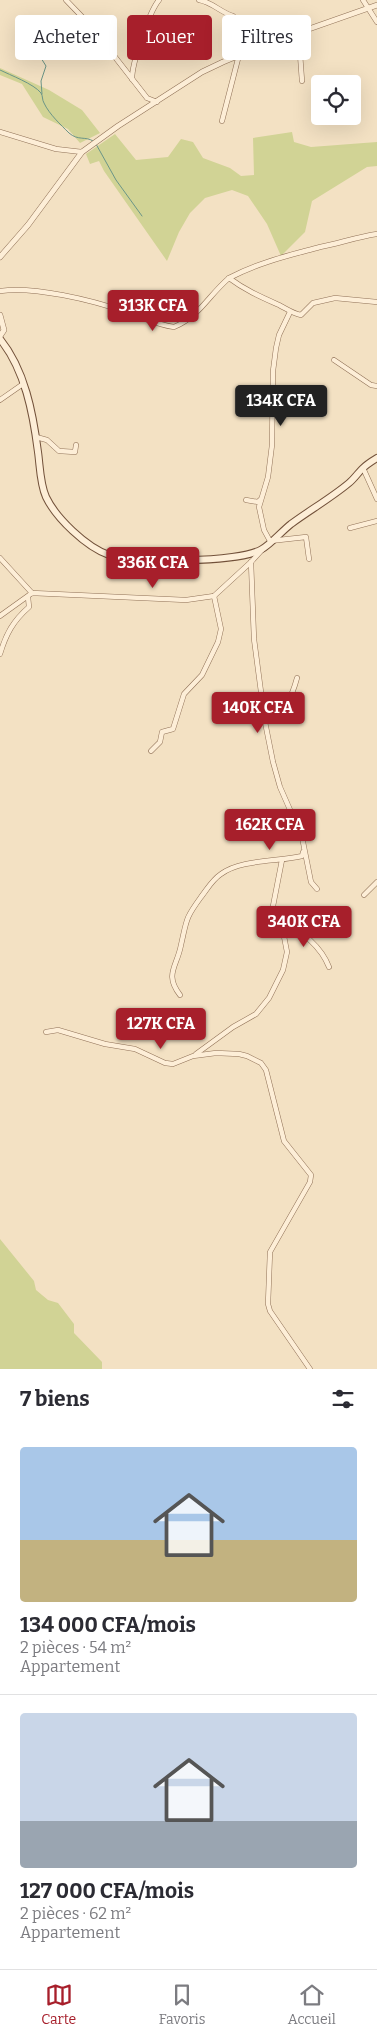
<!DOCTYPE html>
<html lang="fr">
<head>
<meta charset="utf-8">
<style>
  :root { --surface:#fff; --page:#f7f7f7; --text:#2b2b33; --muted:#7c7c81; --line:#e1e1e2; --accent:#a71f2b }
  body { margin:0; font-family:Bitter,serif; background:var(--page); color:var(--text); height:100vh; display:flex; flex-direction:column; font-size:19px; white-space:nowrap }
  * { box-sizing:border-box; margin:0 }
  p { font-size:16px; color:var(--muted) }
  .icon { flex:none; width:28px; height:28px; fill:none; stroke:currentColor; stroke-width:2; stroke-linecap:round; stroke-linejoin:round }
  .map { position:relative; height:1369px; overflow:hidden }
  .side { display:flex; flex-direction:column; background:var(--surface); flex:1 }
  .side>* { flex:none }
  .banner { position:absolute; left:15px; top:15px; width:348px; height:45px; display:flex; gap:10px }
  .fabs { position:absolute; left:311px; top:75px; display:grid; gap:10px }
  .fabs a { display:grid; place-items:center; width:50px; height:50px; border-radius:5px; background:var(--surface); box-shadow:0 5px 20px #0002; font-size:25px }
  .price { position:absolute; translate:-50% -42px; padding:0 11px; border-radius:5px; background:var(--accent); color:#fff; font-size:16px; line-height:32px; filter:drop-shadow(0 1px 2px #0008) }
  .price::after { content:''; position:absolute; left:50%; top:30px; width:15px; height:11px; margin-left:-8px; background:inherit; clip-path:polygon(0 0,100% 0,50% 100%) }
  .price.on { background:#222; color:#fff }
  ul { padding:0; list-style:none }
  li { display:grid; align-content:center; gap:10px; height:265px; padding:0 20px }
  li+li { border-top:1px solid var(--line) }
  li span { display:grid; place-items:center; height:155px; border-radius:5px; color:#555 }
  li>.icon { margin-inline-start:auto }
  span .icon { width:90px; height:90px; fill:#fffc; stroke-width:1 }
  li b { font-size:21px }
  h2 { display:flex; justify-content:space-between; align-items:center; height:60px; padding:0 20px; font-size:21px }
  .chip { padding:0 18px; border-radius:5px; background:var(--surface); box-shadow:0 5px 20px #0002; font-size:18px; line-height:45px }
  .chip.on { background:var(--accent); color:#fff }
  .menu { display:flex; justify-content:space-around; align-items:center; height:70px; border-top:1px solid var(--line); background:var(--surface); font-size:14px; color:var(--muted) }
  .menu a { display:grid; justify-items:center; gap:2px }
  .menu .on { color:var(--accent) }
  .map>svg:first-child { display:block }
  .green { fill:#d1d395 }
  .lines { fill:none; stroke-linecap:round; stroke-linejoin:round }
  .stream { stroke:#6b9587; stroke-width:1 }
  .minor-casing { stroke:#907157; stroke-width:5.5 }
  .tertiary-casing { stroke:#907157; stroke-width:6 }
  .secondary-casing { stroke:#72513a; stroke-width:8 }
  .minor { stroke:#fdeed7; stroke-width:4.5 }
  .tertiary { stroke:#fdeed7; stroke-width:5 }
  .secondary { stroke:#fdeed7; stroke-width:6 }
</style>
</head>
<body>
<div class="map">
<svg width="377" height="1369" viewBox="0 0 377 1369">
  <rect width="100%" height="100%" fill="#f3e1c3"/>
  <g class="green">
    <path d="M0 68 49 90 82 110 100 133 80 143 68 129 43 117 22 84 0 75Z"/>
    <path d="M292 132 294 142 311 147 377 142V166L367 167 312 201 305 232 281 256 267 224 248 196 232 190 205 198 190 213 179 232 167 261 104 171 99 161 90 164 86 154 115 134 136 160 168 157 181 139 193 142 203 158 230 168 241 176 254 175 253 138Z"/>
    <path d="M0 1239 34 1281 36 1290 48 1300 58 1303 74 1324V1333L102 1362V1369H0Z"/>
  </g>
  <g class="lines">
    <g class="stream">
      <path d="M0 70C10 75 34 84 41 93 43 96 42 100 44 103 49 114 61 125 69 133 78 141 86 136 93 141"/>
      <path d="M42 94 41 81 46 66 41 58 38 46 47 41 84 27"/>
      <path d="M96 144 116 180 142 216"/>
    </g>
    <g class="minor-casing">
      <g id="minor">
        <path d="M66 0 90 25 147 98 157 102"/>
        <path d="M199 0C212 2 220 12 233 16"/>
        <path d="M363 0 377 22"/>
        <path d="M302 32 300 54 302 81"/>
        <path d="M132 79C132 63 149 12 159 0"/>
        <path d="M222 121 239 55"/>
        <path d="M0 132 56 149 82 152"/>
        <path d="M229 278C260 262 287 256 320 247 340 243 357 237 377 234"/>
        <path d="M0 291C34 286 92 300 126 312 142 317 157 325 174 327 200 316 208 296 229 278 245 290 261 297 279 305 287 309 292 313 301 315L313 303 335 298 377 302"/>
        <path d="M290 312 279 335 276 348 273 371 272 445 268 477 259 507 264 530 270 541 306 537 309 559"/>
        <path d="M334 360 371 385 377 386"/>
        <path d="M0 400 23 384"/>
        <path d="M36 437 47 440 59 451 75 452 76 445"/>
        <path d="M363 468 377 499"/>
        <path d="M246 500 258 502 260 500"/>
        <path d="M350 528 377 521"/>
        <path d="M0 558 32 593"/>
        <path d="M251 562 254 639 265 722 273 762 280 787 302 837 311 882 317 889"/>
        <path d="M0 616 32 593 186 600 214 596 251 562 262 550"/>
        <path d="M0 654C6 634 13 621 29 607L28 597"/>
        <path d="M265 722C284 714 292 697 297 678"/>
        <path d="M151 751 160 742 162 732 173 729 184 694 202 675 218 642 221 629 214 596"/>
        <path d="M364 895 377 882"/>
        <path d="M282 926C302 928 322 949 329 967"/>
        <path d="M180 995C164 974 177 967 181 945 187 919 185 919 201 897 208 888 212 880 221 874 241 859 278 862 302 856L303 852"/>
        <path d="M46 1032 58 1030 105 1044 135 1049 165 1063 173 1064 193 1056 216 1053 239 1054 247 1056 261 1063 266 1070 284 1141 311 1175 310 1182 270 1252 268 1304 270 1311 310 1369"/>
        <path d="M196 1054 233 1027 256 1014 269 998 283 970 287 952 282 926 274 912 273 906 282 860"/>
      </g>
    </g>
    <g class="tertiary-casing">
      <g id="tertiary">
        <path d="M0 257 28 225 82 152 118 126 202 72 223 62 269 43 377 5"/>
        <path d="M0 315 4 330 0 336"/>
      </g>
    </g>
    <g class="secondary-casing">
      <path id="secondary" d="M0 339C25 370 33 413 38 452 40 466 40 484 46 497 56 518 86 547 109 555 134 563 240 563 262 549 270 545 282 531 291 524 310 510 331 498 349 483 354 479 358 473 362 469 366 465 372 461 377 458"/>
    </g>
    <use href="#minor" class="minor"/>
    <use href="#tertiary" class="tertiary"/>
    <use href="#secondary" class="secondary"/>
  </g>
</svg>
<div class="fabs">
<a><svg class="icon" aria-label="locate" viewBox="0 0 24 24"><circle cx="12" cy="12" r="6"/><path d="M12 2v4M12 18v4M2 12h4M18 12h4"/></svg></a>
</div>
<b class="price" style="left:153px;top:332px">313K CFA</b>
<b class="price on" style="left:281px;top:427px">134K CFA</b>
<b class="price" style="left:153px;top:589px">336K CFA</b>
<b class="price" style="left:258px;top:734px">140K CFA</b>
<b class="price" style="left:270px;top:851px">162K CFA</b>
<b class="price" style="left:304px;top:948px">340K CFA</b>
<b class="price" style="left:161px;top:1050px">127K CFA</b>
<div class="banner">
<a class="chip">Acheter</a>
<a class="chip on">Louer</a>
<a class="chip">Filtres</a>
</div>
</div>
<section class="side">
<h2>7 biens<svg class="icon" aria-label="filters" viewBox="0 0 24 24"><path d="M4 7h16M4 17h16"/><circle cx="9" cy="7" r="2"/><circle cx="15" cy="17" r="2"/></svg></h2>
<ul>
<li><span style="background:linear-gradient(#a9c7e8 60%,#c2b280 0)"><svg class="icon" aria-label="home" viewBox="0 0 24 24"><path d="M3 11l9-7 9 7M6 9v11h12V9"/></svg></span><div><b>134 000 CFA/mois</b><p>2 pièces · 54 m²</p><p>Appartement</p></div></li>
<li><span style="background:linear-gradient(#c9d6e8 70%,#9aa5b1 0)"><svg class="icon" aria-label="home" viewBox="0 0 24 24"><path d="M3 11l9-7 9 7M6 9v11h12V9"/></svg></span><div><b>127 000 CFA/mois</b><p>2 pièces · 62 m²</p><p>Appartement</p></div></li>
</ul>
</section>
<nav class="menu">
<a class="on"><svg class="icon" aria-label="map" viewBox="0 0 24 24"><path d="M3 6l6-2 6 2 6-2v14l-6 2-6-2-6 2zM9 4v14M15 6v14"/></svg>Carte</a>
<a><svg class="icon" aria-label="saved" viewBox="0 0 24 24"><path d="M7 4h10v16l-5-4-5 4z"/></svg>Favoris</a>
<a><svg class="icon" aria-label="home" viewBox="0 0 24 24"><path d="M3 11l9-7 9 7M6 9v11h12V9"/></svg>Accueil</a>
</nav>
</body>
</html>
